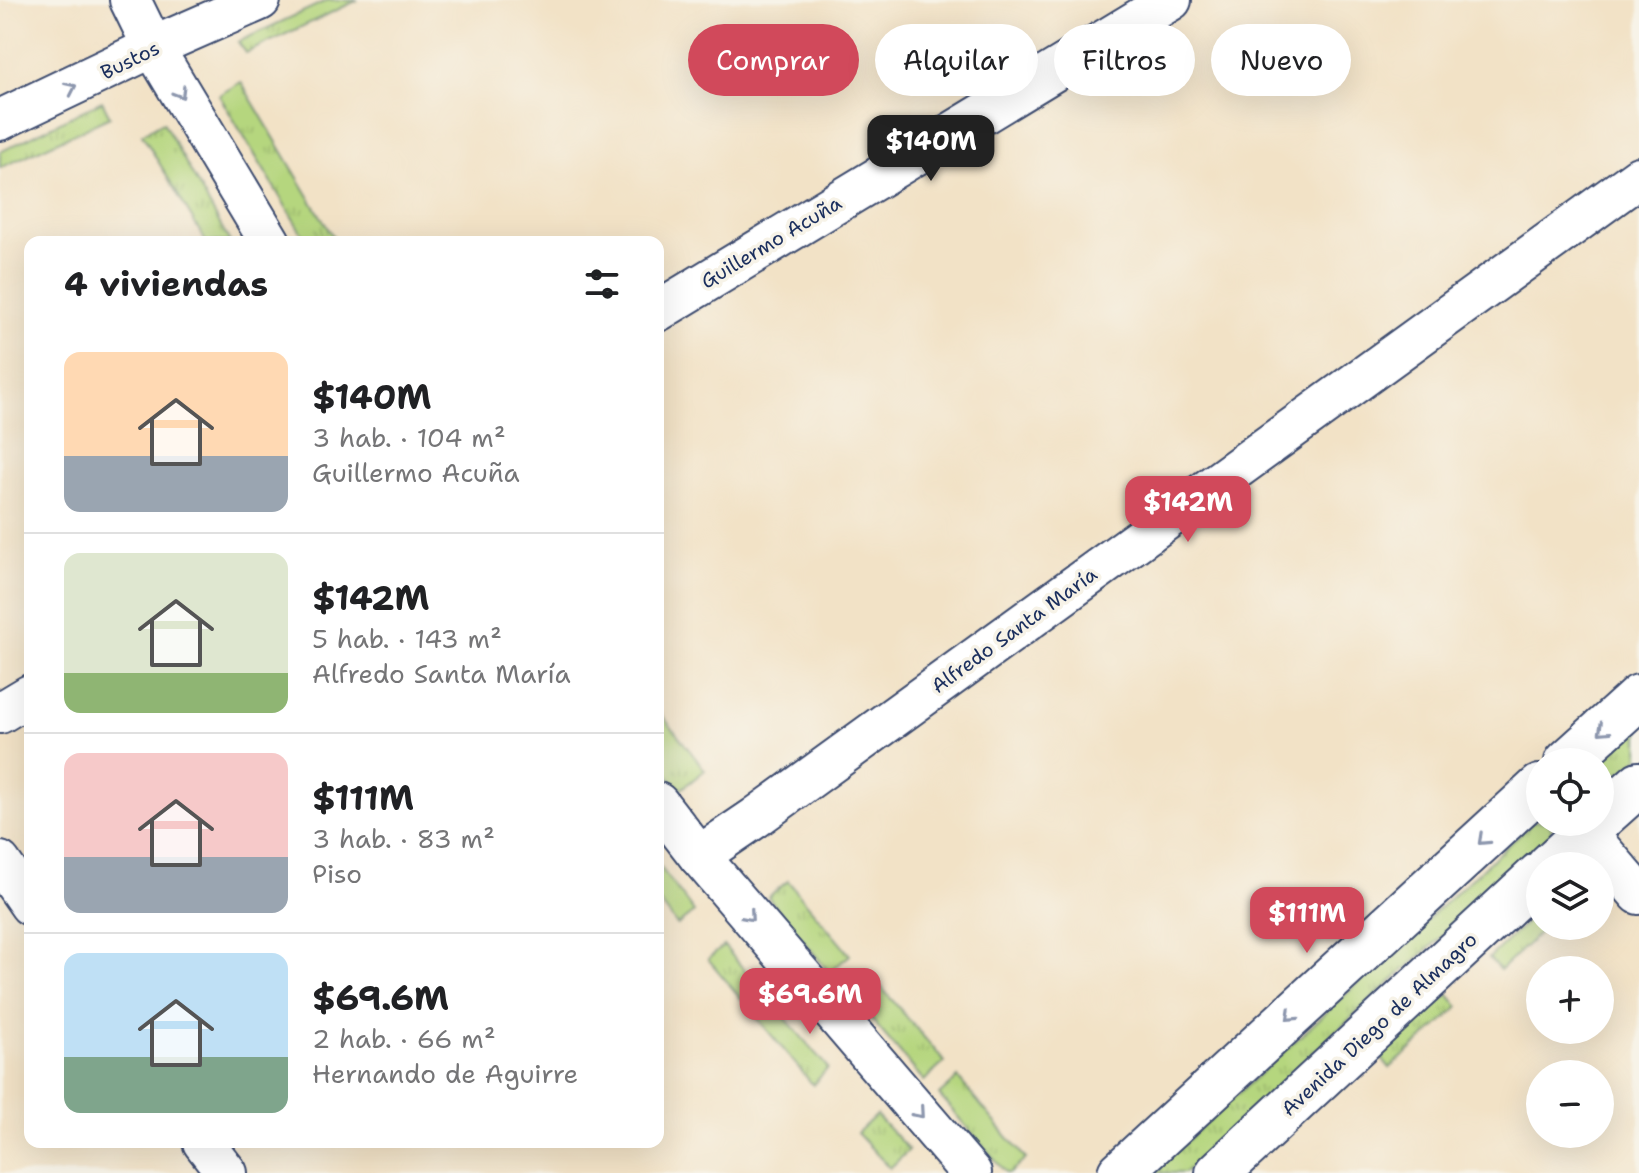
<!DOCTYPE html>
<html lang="es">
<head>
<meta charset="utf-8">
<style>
  :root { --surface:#fff; --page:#f6f6f6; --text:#202124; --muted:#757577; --line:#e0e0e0; --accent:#d1495b }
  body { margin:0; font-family:"Shantell Sans",sans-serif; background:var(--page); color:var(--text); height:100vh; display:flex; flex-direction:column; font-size:30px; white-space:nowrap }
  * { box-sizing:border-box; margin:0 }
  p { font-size:26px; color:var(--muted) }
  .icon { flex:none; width:44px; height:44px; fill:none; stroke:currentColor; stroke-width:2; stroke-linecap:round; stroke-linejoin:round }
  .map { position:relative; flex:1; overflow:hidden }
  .details { position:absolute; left:24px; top:236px; width:640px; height:912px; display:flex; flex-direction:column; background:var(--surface); border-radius:16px; box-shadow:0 8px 32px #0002 }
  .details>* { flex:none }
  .guide { position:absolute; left:688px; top:24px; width:760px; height:72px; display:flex; gap:16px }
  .buttons { position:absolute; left:1526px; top:748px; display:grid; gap:16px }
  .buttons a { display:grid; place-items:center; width:88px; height:88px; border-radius:50%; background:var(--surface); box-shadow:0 8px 32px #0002; font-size:40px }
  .price { position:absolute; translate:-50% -68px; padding:0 18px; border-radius:16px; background:var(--accent); color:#fff; font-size:26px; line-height:52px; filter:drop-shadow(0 2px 4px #0008) }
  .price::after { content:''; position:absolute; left:50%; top:48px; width:24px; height:18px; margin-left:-12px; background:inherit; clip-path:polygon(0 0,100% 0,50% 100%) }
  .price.selected { background:#222; color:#fff }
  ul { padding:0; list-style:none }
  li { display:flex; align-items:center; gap:24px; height:200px; padding:0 40px }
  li+li { border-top:2px solid var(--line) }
  li span { display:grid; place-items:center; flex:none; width:224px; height:160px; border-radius:16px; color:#555 }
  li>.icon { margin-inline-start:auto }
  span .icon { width:96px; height:96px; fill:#fffc; stroke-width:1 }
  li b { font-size:34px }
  h2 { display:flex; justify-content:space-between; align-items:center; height:96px; padding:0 40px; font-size:34px }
  .chip { padding:0 28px; border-radius:36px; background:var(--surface); box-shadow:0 8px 32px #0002; font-size:28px; line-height:72px }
  .chip.selected { background:var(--accent); color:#fff }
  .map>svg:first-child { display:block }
  .grass { fill:url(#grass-tufts); stroke:#68826e; stroke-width:2 }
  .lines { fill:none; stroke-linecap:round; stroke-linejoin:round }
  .minor-casing { stroke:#3b4a6e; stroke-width:44 }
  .tertiary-casing { stroke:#3b4a6e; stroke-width:48 }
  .minor { stroke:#fff; stroke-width:40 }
  .tertiary { stroke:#fff; stroke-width:44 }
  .oneway { stroke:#8d97ae }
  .labels { text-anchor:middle; stroke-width:7; stroke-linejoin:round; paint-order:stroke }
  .street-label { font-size:20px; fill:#1b2f5e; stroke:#f7f3e8 }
</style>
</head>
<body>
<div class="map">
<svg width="1639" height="1173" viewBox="0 0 1639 1173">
  <defs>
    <pattern id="grass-tufts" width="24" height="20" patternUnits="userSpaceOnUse" patternTransform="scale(2)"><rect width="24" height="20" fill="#b5d67e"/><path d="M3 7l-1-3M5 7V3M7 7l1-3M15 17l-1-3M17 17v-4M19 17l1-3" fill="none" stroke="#9bb86f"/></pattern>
  </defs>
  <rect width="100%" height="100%" fill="#f7f3e8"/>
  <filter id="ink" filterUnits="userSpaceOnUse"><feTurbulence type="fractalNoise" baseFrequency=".0125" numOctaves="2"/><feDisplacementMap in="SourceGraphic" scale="16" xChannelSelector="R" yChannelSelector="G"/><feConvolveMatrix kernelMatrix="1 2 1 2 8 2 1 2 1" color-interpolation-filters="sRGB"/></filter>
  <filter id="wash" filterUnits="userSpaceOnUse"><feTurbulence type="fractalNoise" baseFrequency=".006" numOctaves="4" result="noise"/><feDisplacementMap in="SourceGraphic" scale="32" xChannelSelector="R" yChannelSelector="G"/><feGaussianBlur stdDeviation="1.8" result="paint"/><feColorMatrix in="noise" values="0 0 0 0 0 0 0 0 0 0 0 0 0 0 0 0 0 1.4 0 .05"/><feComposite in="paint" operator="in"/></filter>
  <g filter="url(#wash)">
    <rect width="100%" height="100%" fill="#f2e2c6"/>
    <g class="grass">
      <path d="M328 0H358L246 53 238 42Z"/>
      <path d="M241 82 336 242H307L219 95Z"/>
      <path d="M102 101 110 117 0 168V152Z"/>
      <path d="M163 122 230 242H206L142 134Z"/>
      <path d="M658 710 705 770 679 791 658 761Z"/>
      <path d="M1639 726V758L1624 771 1607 778 1601 773 1604 757Z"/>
      <path d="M1534 821 1547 822 1551 827 1553 839 1366 1004 1184 1173H1152Z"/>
      <path d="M658 864 694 912 677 925 658 900Z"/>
      <path d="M788 881 850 955 829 972 768 897Z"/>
      <path d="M1540 909V926H1547L1500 970 1489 958Z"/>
      <path d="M724 946 828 1068 813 1085 708 959Z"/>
      <path d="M875 980 945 1062 924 1081 854 999Z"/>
      <path d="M1448 994 1459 1007 1390 1068 1379 1055Z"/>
      <path d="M958 1078 1026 1159 1010 1173H1006L939 1095Z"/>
      <path d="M876 1115 909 1150 890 1168 857 1133Z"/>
    </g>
  </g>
  <g filter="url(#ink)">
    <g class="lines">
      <g class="minor-casing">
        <g id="minor">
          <path d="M130 0 153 47 270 242"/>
          <path d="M0 120 153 47 260 0"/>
          <path d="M658 311 1171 0"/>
          <path d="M0 713 30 695"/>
          <path d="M658 803 699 856 971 1173"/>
          <path d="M1577 822 1639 894"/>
          <path d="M699 856 755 818 1639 177"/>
          <path d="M0 862 30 905"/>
          <path d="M203 1142 227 1173"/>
        </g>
      </g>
      <g class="tertiary-casing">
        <g id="tertiary">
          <path d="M1567 762 1639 697"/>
          <path d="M1600 819 1639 784"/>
          <path d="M1549 866 1597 822"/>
          <path d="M1120 1173 1540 787"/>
          <path d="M1218 1173 1540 874"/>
        </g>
      </g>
      <use href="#minor" class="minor"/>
      <use href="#tertiary" class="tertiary"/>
    </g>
    <defs><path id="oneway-chevron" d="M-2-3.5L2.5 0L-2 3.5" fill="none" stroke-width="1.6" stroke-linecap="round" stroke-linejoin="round" transform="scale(2)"/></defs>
    <g class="oneway">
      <use href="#oneway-chevron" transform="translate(71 88) rotate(-25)"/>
      <use href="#oneway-chevron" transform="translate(180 93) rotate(59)"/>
      <use href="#oneway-chevron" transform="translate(1603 730) rotate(138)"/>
      <use href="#oneway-chevron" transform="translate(1483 840) rotate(137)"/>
      <use href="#oneway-chevron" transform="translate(749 916) rotate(49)"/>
      <use href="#oneway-chevron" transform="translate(1291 1016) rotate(137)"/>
      <use href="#oneway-chevron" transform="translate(919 1113) rotate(49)"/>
    </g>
  </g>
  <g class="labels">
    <g class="street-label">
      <text transform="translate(130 60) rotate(-26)" y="7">Bustos</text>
      <text transform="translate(771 242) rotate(-31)" y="7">Guillermo Acuña</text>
      <text transform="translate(1014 630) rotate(-36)" y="7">Alfredo Santa María</text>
      <text transform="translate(1379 1024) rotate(-43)" y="7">Avenida Diego de Almagro</text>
    </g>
  </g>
</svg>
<div class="buttons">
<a><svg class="icon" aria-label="locate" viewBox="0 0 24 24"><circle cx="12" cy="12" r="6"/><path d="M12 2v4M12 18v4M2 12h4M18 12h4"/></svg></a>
<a><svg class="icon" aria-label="layers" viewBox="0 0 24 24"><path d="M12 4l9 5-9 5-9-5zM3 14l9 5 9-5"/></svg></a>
<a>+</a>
<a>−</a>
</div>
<b class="price selected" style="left:931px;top:183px">$140M</b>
<b class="price" style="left:1188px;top:544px">$142M</b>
<b class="price" style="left:1307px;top:955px">$111M</b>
<b class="price" style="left:810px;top:1036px">$69.6M</b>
<div class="guide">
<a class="chip selected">Comprar</a>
<a class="chip">Alquilar</a>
<a class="chip">Filtros</a>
<a class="chip">Nuevo</a>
</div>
<section class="details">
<h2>4 viviendas<svg class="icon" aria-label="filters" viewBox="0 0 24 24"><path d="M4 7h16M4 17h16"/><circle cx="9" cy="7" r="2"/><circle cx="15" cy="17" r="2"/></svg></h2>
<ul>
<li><span style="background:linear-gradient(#ffd9b3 65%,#9aa5b1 0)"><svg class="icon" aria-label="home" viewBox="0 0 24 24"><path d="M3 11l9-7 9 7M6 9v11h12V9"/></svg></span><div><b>$140M</b><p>3 hab. · 104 m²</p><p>Guillermo Acuña</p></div></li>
<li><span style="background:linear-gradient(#dfe7d0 75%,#8fb573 0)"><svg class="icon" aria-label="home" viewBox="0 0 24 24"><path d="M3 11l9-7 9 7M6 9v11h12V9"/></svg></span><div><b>$142M</b><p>5 hab. · 143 m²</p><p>Alfredo Santa María</p></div></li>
<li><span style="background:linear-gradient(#f6c9c9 65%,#9aa5b1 0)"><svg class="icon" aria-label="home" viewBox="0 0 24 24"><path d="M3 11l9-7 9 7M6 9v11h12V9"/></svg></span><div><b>$111M</b><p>3 hab. · 83 m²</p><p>Piso</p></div></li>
<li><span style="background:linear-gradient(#bfe0f5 65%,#7fa58c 0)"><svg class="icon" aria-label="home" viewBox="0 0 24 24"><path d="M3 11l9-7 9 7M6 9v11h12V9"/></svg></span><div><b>$69.6M</b><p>2 hab. · 66 m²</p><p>Hernando de Aguirre</p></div></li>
</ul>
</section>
</div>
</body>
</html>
